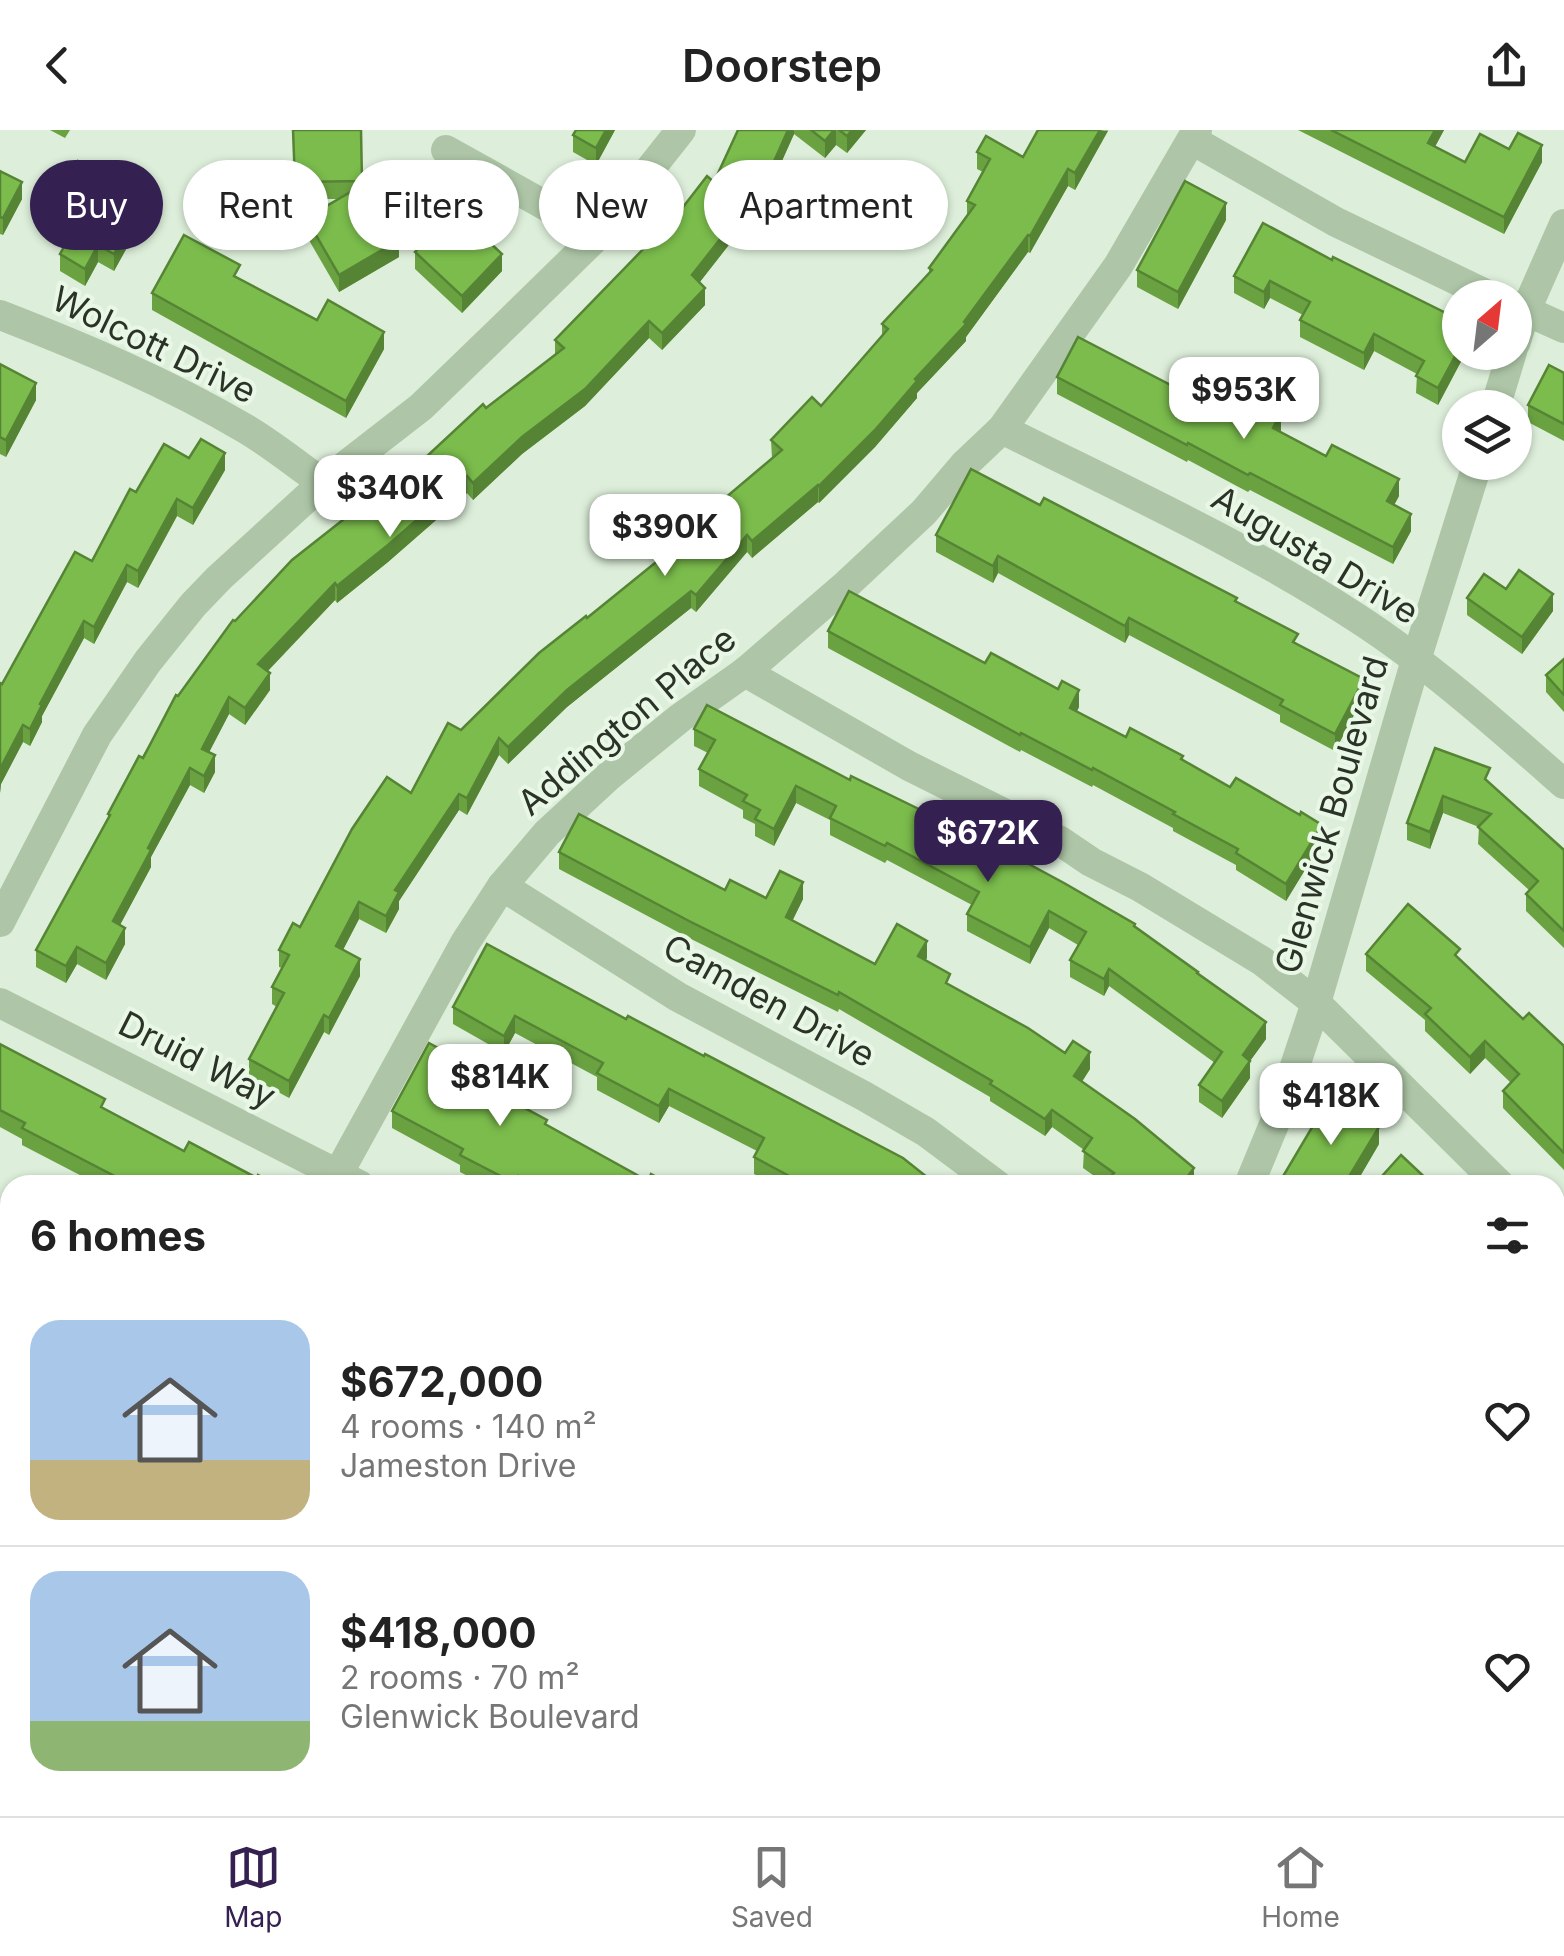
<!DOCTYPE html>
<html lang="en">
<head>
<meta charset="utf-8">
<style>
  :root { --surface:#fff; --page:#f2f2f2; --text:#222; --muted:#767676; --line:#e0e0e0; --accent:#342051 }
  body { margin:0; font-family:Inter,sans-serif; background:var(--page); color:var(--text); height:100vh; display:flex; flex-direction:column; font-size:38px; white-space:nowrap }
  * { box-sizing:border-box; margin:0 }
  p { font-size:32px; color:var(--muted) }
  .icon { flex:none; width:55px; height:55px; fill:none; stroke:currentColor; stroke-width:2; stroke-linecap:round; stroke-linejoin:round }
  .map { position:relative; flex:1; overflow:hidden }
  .panel { position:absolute; left:0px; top:1045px; width:1565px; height:642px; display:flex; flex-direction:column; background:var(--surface); border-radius:30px 30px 0 0; box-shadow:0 2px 8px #0004 }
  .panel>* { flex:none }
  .banner { position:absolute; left:30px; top:30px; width:1000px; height:90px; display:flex; gap:20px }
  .needle { width:65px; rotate:28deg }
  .controls { position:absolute; left:1442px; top:150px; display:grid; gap:20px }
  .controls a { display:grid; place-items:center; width:90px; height:90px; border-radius:50%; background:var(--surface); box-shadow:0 2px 8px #0004; font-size:50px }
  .price { position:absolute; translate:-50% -85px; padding:0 22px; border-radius:20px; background:#fff; color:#222; font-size:32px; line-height:65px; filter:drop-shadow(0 2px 5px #0008) }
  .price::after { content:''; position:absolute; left:50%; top:60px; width:30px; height:22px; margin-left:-15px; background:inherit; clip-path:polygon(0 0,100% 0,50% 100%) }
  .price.current { background:var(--accent); color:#fff }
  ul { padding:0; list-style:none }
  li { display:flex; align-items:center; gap:30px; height:250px; padding:0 30px }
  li+li { border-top:2px solid var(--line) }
  li span { display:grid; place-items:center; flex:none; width:280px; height:200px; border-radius:30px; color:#555 }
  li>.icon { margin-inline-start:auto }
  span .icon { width:120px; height:120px; fill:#fffc; stroke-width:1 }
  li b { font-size:42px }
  h2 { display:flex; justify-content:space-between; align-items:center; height:120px; padding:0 30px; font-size:42px }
  .tag { padding:0 35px; border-radius:45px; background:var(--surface); box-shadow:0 2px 8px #0004; font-size:35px; line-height:90px }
  .tag.current { background:var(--accent); color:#fff }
  header { display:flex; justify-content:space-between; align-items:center; height:130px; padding:0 30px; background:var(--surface); font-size:45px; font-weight:600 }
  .menu { display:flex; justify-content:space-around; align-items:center; height:140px; border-top:2px solid var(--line); background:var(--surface); font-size:28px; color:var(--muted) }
  .menu a { display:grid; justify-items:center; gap:5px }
  .menu .current { color:var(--accent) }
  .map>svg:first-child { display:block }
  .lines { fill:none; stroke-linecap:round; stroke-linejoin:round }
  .minor { stroke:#aec6a7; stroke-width:30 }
  .major { stroke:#627459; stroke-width:30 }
  .wall { fill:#6aa241 }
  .shaded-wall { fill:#568435 }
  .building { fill:#7bbc4c; stroke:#568435; stroke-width:2.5 }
  .labels { text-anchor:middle; stroke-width:8; stroke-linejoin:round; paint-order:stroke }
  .street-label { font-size:35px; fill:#2b3327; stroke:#e8f7e6 }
</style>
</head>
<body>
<header><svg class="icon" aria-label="back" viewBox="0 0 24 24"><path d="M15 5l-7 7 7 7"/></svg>Doorstep<svg class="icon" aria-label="share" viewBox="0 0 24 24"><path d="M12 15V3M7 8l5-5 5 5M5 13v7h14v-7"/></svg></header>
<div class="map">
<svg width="1564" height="1686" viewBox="0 0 1564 1686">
  <rect width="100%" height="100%" fill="#ddefda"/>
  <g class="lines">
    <g class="minor">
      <path d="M1192 10 1336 92 1494 168"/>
      <path d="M446 20 598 105"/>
      <path d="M1515 176 1564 198"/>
      <path d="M0 185C85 218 168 253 246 299 273 315 297 335 323 353"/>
      <path d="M1515 214 1526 180 1564 94"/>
      <path d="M1495 278 1512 222"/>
      <path d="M1002 299C1122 359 1245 415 1357 488 1431 536 1498 596 1564 654"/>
      <path d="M745 542 909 636 1060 711 1091 732 1140 757 1262 831 1316 873 1500 1055"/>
      <path d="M502 756 678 867 864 966 926 1002 997 1055"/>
      <path d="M0 792 97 605 148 531 193 475 219 448 323 353 421 277 508 193 598 105 681 0"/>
      <path d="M0 873 359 1055"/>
      <path d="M338 1044 465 813 502 756 547 703 610 645 680 588 745 542 847 454 924 382 964 335 1002 299 1118 136 1197 0"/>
      <path d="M1249 1055 1282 975 1316 873 1416 530 1478 332"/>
      <path d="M1555 1115 1564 1127"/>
      <path d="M0 1235 10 1241"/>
      <path d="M721 1678 729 1686"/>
      <path d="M1153 1678 1159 1686"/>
      <path d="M1541 1678 1545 1686"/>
      <path d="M688 1686 697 1678"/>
    </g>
    <g class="major">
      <path d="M0 1350 10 1355"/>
      <path d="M0 1423 10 1428"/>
      <path d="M462 1678 474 1686"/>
      <path d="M563 1678 573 1686"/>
    </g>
  </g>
  <g class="wall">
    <path d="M50 0H70L65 8Z"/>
    <path d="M293 0H361L362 55 399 127 339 162 306 105V88L339 69H295Z"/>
    <path d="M576 0H615L596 35 573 22V5Z"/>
    <path d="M738 0H866L847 23 836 15 825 28 794 4 768 62 749 53 740 72 746 93 699 153 705 175 662 220 649 208 585 276 522 324 473 370 467 363 388 432 337 473 335 470 268 541 270 560 245 595 229 584 209 622 215 642 204 663 190 655 151 727V737L120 795 125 814 106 850 77 834 66 853 36 837V820L108 690V684L178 566 235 491 360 381 486 278 555 225V210L656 112 714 52Z"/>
    <path d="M1108 0 1075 60 1068 56 1030 123 1028 122 966 207V211L917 263V268L875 317 819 373 818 372 752 428 747 422 696 482 691 478 567 577 508 634 499 625 467 685 459 680 399 771V779L386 803 359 789 343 820 360 846 329 905 324 902 289 968 249 946V929L277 877 272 874V857L282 838 279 837V820L411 663 461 600 587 488 669 421V410L705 385 772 328 771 310 821 276 882 206V194L929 143V138L967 86V71L983 42 977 39V22L1023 27Z"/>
    <path d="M1298 0H1444L1435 16 1465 32 1509 19 1542 32 1504 104Z"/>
    <path d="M0 41 22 69 3 105 0 104Z"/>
    <path d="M49 84 145 85 114 141 98 132 85 156 60 141V124L67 111 49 101Z"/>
    <path d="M1226 90 1178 179 1137 157V140Z"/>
    <path d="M1263 93 1460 222H1466L1438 275 1416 263 1417 244 1374 221 1364 240 1300 207V190L1303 185 1270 168 1264 179 1234 163V146Z"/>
    <path d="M415 122 502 141 462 183 415 139Z"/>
    <path d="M240 149 317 190 384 219 346 288 152 180V163Z"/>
    <path d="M0 234 36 270 6 327 0 324Z"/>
    <path d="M1564 243V311L1528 292V275Z"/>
    <path d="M1057 247 1221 281 1281 300 1280 302 1399 366 1394 375 1411 401 1393 434 1250 360 1248 362 1188 330 1187 332 1057 264Z"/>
    <path d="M189 328 225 340 193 395 177 386 138 458 127 452 94 514 84 508 42 586V592L30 616 23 612 1 654 0 663 2 554 92 431 136 362Z"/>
    <path d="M1040 375 1237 472 1298 514 1364 566 1335 621 1280 592V585L1129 505 1125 513 998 443 993 453 936 422V405Z"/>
    <path d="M1506 459 1553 481 1522 524 1467 485V468Z"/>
    <path d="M828 501 985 533 1079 577 1077 581 1126 607 1183 630 1322 712 1286 771 1236 740V735L1173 701V698L1093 655 1092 657 1021 620 1020 622 828 518Z"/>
    <path d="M1564 529V582L1546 562V545Z"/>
    <path d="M694 599 1135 797 1198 844 1266 909 1250 931V948L1222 988 1199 972V955L1215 933 1109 856 1104 866 1070 847V830L1078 815 1049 798 1030 834 967 801V784L972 775 887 730 885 733 830 705V690L796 673 774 716 755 706V694L743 688V680L699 656V639L708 623 694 616Z"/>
    <path d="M1435 618 1490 653 1564 720V818L1526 781V764L1529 760 1478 714 1479 697 1443 683 1430 719 1407 710V693Z"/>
    <path d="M559 722 725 760 766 768 803 769 792 791 875 834 927 828 925 830 950 856 1090 939 1082 952 1194 1055H1107L1083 1038 1084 1020 1052 997 1045 1006 990 971V967L839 879 838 882 689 808 559 739Z"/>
    <path d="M487 814 937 1055H775L754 1044V1027L757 1021 669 976 659 993 597 960V947L515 903 504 923 453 894V877Z"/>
    <path d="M1366 824 1460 830 1523 889 1564 916V1040L1503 978V961L1511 953 1485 928 1470 944 1425 901V890L1366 841Z"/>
    <path d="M0 914 105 979 184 1021 276 1055H99L22 1015V1009L0 997Z"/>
    <path d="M487 958 547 995 648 1051 671 1055H485L460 1042V1035L392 998V981Z"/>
    <path d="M1379 1014 1355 1055H1282V1048Z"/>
    <path d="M0 1075 10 1081V1150L0 1144Z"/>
    <path d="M1555 1190 1564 1201V1326L1561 1322V1307L1555 1300Z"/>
    <path d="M1555 1465 1564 1479V1565L1555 1551Z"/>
    <path d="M800 1678H892L900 1686H809Z"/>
    <path d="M1001 1678H1063L1070 1686H1008Z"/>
    <path d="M1226 1678H1306L1309 1686H1231Z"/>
    <path d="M1424 1678H1483L1488 1686H1429Z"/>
  </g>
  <g class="shaded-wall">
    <path d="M606 0H615L596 35V18Z"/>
    <path d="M788 0H794V4L768 62V45Z"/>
    <path d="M834 0H836V15L825 28V11Z"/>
    <path d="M852 0H866L847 23V6Z"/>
    <path d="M1100 0 1108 1 1075 60V43Z"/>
    <path d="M1435 0H1444L1428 30V13Z"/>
    <path d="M1542 15V32L1504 104V87Z"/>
    <path d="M749 36V53L735 85V68Z"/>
    <path d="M1068 39V56L1030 123V106Z"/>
    <path d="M22 52V69L3 105V88Z"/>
    <path d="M145 68V85L114 141V124Z"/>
    <path d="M1226 73V90L1178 179V162Z"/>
    <path d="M746 76V93L692 162V145Z"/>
    <path d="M1028 105V122L966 207V211L917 263V268L875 317 819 373V356L964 192Z"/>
    <path d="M399 110V127L339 162V145Z"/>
    <path d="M98 115V132L85 156V139Z"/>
    <path d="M502 124V141L462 183V166Z"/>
    <path d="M1270 151V168L1264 179V162Z"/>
    <path d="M705 158V175L662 220V203Z"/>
    <path d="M649 191V208L585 276 522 324 473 370V353Z"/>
    <path d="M384 202V219L346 288V271Z"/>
    <path d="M1374 204V221L1364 240V223Z"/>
    <path d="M1460 217V222H1466L1438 275V258Z"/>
    <path d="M36 253V270L6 327V310Z"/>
    <path d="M1281 283V300L1273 315V298Z"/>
    <path d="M225 323V340L193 395V378Z"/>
    <path d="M467 346V363L388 432 337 473V456Z"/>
    <path d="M1399 349V366L1387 388V371Z"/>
    <path d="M818 355V372L752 428V411Z"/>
    <path d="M177 369V386L138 458V441Z"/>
    <path d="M1411 384V401L1393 434V417Z"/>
    <path d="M747 405V422L696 482V465Z"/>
    <path d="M998 426V443L993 453V436Z"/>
    <path d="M127 435V452L94 514V497Z"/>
    <path d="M335 453V470L258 551V534Z"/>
    <path d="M691 461V478L567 577 508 634V617L567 560Z"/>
    <path d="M1553 464V481L1522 524V507Z"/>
    <path d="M1129 488V505L1125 513V496Z"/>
    <path d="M84 491V508L42 586V592L30 616V599L40 574Z"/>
    <path d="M270 543V560L245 595V578Z"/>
    <path d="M1364 549V566L1335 621V604Z"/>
    <path d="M1079 560V577L1070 595V578Z"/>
    <path d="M229 567V584L202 636V619Z"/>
    <path d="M23 595V612L1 654 0 663V639Z"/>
    <path d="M499 608V625L467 685V668Z"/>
    <path d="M215 625V642L204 663V646Z"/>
    <path d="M190 638V655L151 727V737L113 808V791L148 718Z"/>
    <path d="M796 656V673L774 716V699Z"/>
    <path d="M459 664V680L399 771V779L386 803V786L395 760Z"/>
    <path d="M1443 666V683L1430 719V702Z"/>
    <path d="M1322 695V712L1286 771V754Z"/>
    <path d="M803 752V769L786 804V787Z"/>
    <path d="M359 772V789L336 833V816Z"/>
    <path d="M1049 781V798L1030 834V817Z"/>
    <path d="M125 798V814L106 850V833Z"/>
    <path d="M927 811V828L918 843V826Z"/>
    <path d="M77 817V834L66 853V836Z"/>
    <path d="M360 829V846L329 905V888Z"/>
    <path d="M1109 839V856L1104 866V849Z"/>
    <path d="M324 885V902L289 968V951Z"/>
    <path d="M515 886V903L504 923V906Z"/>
    <path d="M1266 892V909L1250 931V948L1222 988V971L1243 925Z"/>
    <path d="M1485 911V928L1470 944V927Z"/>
    <path d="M1090 922V939L1074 963V946Z"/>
    <path d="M669 959V976L659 993V976Z"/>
    <path d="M1052 980V997L1045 1006V989Z"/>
    <path d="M1379 997V1014L1355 1055H1344Z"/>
    <path d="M1194 1038V1055H1181Z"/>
  </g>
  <g class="building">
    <path d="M293 0H361L362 51 295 52Z"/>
    <path d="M576 0H606L596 18 573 5Z"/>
    <path d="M738 0H788L768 45 749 36 735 68 746 76 692 145 705 158 662 203 649 191 585 259 522 307 473 353 467 346 388 415 337 456 335 453 258 534 270 543 245 578 229 567 202 619 215 625 204 646 190 638 148 718 151 720 113 791 125 798 106 833 77 817 66 836 36 820 110 685 108 684 139 626 143 628 176 565 178 566 233 490 235 491 292 430 358 378 360 381 422 327 424 329 483 274 486 278 564 218 555 210 653 109 656 112 707 46 714 52Z"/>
    <path d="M811 0H834L825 11Z"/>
    <path d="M839 0H852L847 6Z"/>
    <path d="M1038 0H1100L1075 43 1068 39 1030 106 1028 105 964 192 966 194 915 249 917 251 875 300 819 356 818 355 752 411 747 405 696 465 691 461 567 560 508 617 499 608 467 668 459 664 395 760 399 762 386 786 359 772 336 816 360 829 329 888 324 885 289 951 249 929 284 863 272 857 289 825 279 820 293 793 300 797 352 699 387 647 411 663 448 593 461 600 539 523 586 486 587 488 676 416 669 410 696 377 705 385 782 320 771 310 812 267 821 276 888 199 882 194 932 140 929 138 975 75 967 71 990 29 977 22 986 6 1023 27Z"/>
    <path d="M1331 0H1435L1428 13 1465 32 1480 4 1509 19 1518 3 1542 15 1504 87Z"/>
    <path d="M78 31 145 68 114 124 98 115 85 139 60 124 74 99 49 84Z"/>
    <path d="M0 41 22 52 3 88 0 87Z"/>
    <path d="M1185 51 1226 73 1178 162 1137 140Z"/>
    <path d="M366 53 399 110 339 145 306 88Z"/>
    <path d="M455 80 502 124 462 166 415 122Z"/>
    <path d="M1263 93 1332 130 1333 127 1460 190V217L1438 258 1416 246 1424 231 1374 204 1364 223 1300 190 1310 172 1270 151 1264 162 1234 146Z"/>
    <path d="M184 105 240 135 234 146 317 190 328 170 384 202 346 271 152 163Z"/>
    <path d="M1078 207 1221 281 1226 272 1250 285 1257 271 1281 283 1273 298 1326 326 1332 315 1399 349 1387 371 1411 384 1393 417 1250 343 1248 345 1188 313 1187 315 1057 247Z"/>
    <path d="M0 234 36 253 6 310 0 307Z"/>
    <path d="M1549 235 1564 243V294L1528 275Z"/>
    <path d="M201 309 225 323 193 378 177 369 138 441 127 435 94 497 84 491 40 574 42 575 30 599 23 595 0 639V553L2 554 75 422 92 431 130 359 136 362 164 314 189 328Z"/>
    <path d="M971 339 1040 375 1044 368 1237 468 1235 471 1298 504 1293 512 1364 549 1335 604 1280 575 1283 570 1129 488 1125 496 998 426 993 436 936 405Z"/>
    <path d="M1519 440 1553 464 1522 507 1467 468 1484 444 1506 459Z"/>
    <path d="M849 461 985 533 991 523 1058 559 1062 551 1079 560 1070 578 1126 607 1130 598 1183 626 1181 629 1230 657 1236 648 1300 685 1301 682 1322 695 1286 754 1236 723 1238 719 1173 684 1175 682 1093 638 1092 640 1021 603 1020 605 828 501Z"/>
    <path d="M1564 529V565L1546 545Z"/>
    <path d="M707 575 850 650 851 646 1001 719 1064 753 1135 794 1134 796 1198 842 1197 843 1266 892 1243 925 1250 931 1222 971 1199 955 1222 922 1109 839 1104 849 1070 830 1086 802 1049 781 1030 817 967 784 979 762 887 713 885 716 830 688 836 676 796 656 774 699 755 689 760 680 743 671 747 665 699 639 715 610 694 599Z"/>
    <path d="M1435 618 1490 638 1485 649 1564 720V801L1526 764 1538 751 1478 697 1491 684 1443 666 1430 702 1407 693Z"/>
    <path d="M579 684 725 760 730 750 766 768 780 741 803 752 786 787 875 834 897 794 927 811 918 826 950 844 946 853 1028 898 1065 923 1073 911 1090 922 1074 946 1135 989 1194 1038 1181 1055H1121L1110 1047 1114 1043 1083 1021 1092 1008 1052 980 1045 989 990 954 992 951 839 862 838 865 689 791 559 722Z"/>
    <path d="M1408 774 1460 819 1455 825 1523 889 1529 883 1564 916V1023L1503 961 1519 944 1485 911 1470 927 1425 884 1431 878 1366 824Z"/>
    <path d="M487 814 626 889 628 886 704 926 705 924 903 1028 937 1055H815L808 1051 806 1055 754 1027 764 1008 669 959 659 976 597 943 603 933 515 886 504 906 453 877Z"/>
    <path d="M429 913 487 945 482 955 547 990 545 994 648 1051 651 1044 671 1055H534L518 1046 514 1053 460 1025 463 1019 392 981Z"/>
    <path d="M0 914 105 969 101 977 184 1021 189 1012 257 1048 258 1045 276 1055H132L22 998 25 993 0 980Z"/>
    <path d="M1330 967 1379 997 1344 1055H1294L1282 1048Z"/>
    <path d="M1401 1025 1433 1055H1374Z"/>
    <path d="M0 1075 10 1081V1138L0 1133Z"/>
    <path d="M1555 1190 1564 1201V1293L1555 1283Z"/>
    <path d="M1555 1465 1564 1479V1548L1555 1534Z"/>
    <path d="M818 1678H892L900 1686H826Z"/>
    <path d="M1015 1678H1063L1070 1686H1022Z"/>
    <path d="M1085 1678H1095L1101 1686H1072Z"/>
    <path d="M1236 1678H1306L1309 1682 1307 1683 1309 1686H1242Z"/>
    <path d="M1434 1678H1483L1488 1686H1439Z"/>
  </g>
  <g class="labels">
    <g class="street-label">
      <text transform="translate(154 215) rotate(26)" y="12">Wolcott Drive</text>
      <text transform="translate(1315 425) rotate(31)" y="12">Augusta Drive</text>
      <text transform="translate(627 591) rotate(-40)" y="12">Addington Place</text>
      <text transform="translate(1332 685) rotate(-74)" y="12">Glenwick Boulevard</text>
      <text transform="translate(769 871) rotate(29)" y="12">Camden Drive</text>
      <text transform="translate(197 930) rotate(27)" y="12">Druid Way</text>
    </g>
  </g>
</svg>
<div class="controls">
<a><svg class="needle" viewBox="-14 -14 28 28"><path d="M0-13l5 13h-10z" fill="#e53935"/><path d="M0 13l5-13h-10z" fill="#767676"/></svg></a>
<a><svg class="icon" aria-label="layers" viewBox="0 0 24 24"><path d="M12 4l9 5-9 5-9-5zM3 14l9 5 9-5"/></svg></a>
</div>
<b class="price" style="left:1244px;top:312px">$953K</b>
<b class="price" style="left:390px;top:410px">$340K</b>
<b class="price" style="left:665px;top:449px">$390K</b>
<b class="price current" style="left:988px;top:755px">$672K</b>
<b class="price" style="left:500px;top:999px">$814K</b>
<b class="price" style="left:1331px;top:1018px">$418K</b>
<div class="banner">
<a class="tag current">Buy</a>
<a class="tag">Rent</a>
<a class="tag">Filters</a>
<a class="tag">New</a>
<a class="tag">Apartment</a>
</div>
<section class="panel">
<h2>6 homes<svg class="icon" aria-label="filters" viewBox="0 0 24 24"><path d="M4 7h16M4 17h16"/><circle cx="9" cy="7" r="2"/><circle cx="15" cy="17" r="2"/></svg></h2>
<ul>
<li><span style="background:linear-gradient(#a9c7e8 70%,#c2b280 0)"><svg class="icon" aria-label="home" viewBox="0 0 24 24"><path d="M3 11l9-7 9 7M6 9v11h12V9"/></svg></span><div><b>$672,000</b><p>4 rooms · 140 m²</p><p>Jameston Drive</p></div><svg class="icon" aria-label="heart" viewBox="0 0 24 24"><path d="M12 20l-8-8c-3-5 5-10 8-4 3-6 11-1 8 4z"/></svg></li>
<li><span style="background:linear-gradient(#a9c7e8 75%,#8fb573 0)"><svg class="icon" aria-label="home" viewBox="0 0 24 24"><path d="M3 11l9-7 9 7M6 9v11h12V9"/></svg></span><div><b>$418,000</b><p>2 rooms · 70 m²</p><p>Glenwick Boulevard</p></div><svg class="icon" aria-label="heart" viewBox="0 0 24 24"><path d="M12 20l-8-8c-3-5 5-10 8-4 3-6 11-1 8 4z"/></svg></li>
</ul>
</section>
</div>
<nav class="menu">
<a class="current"><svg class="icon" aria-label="map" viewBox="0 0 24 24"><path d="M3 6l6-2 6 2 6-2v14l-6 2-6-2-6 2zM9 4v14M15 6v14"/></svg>Map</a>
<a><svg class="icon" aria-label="saved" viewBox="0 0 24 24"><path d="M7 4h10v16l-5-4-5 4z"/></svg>Saved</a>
<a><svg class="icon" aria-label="home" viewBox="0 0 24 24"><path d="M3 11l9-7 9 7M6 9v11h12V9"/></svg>Home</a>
</nav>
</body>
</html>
